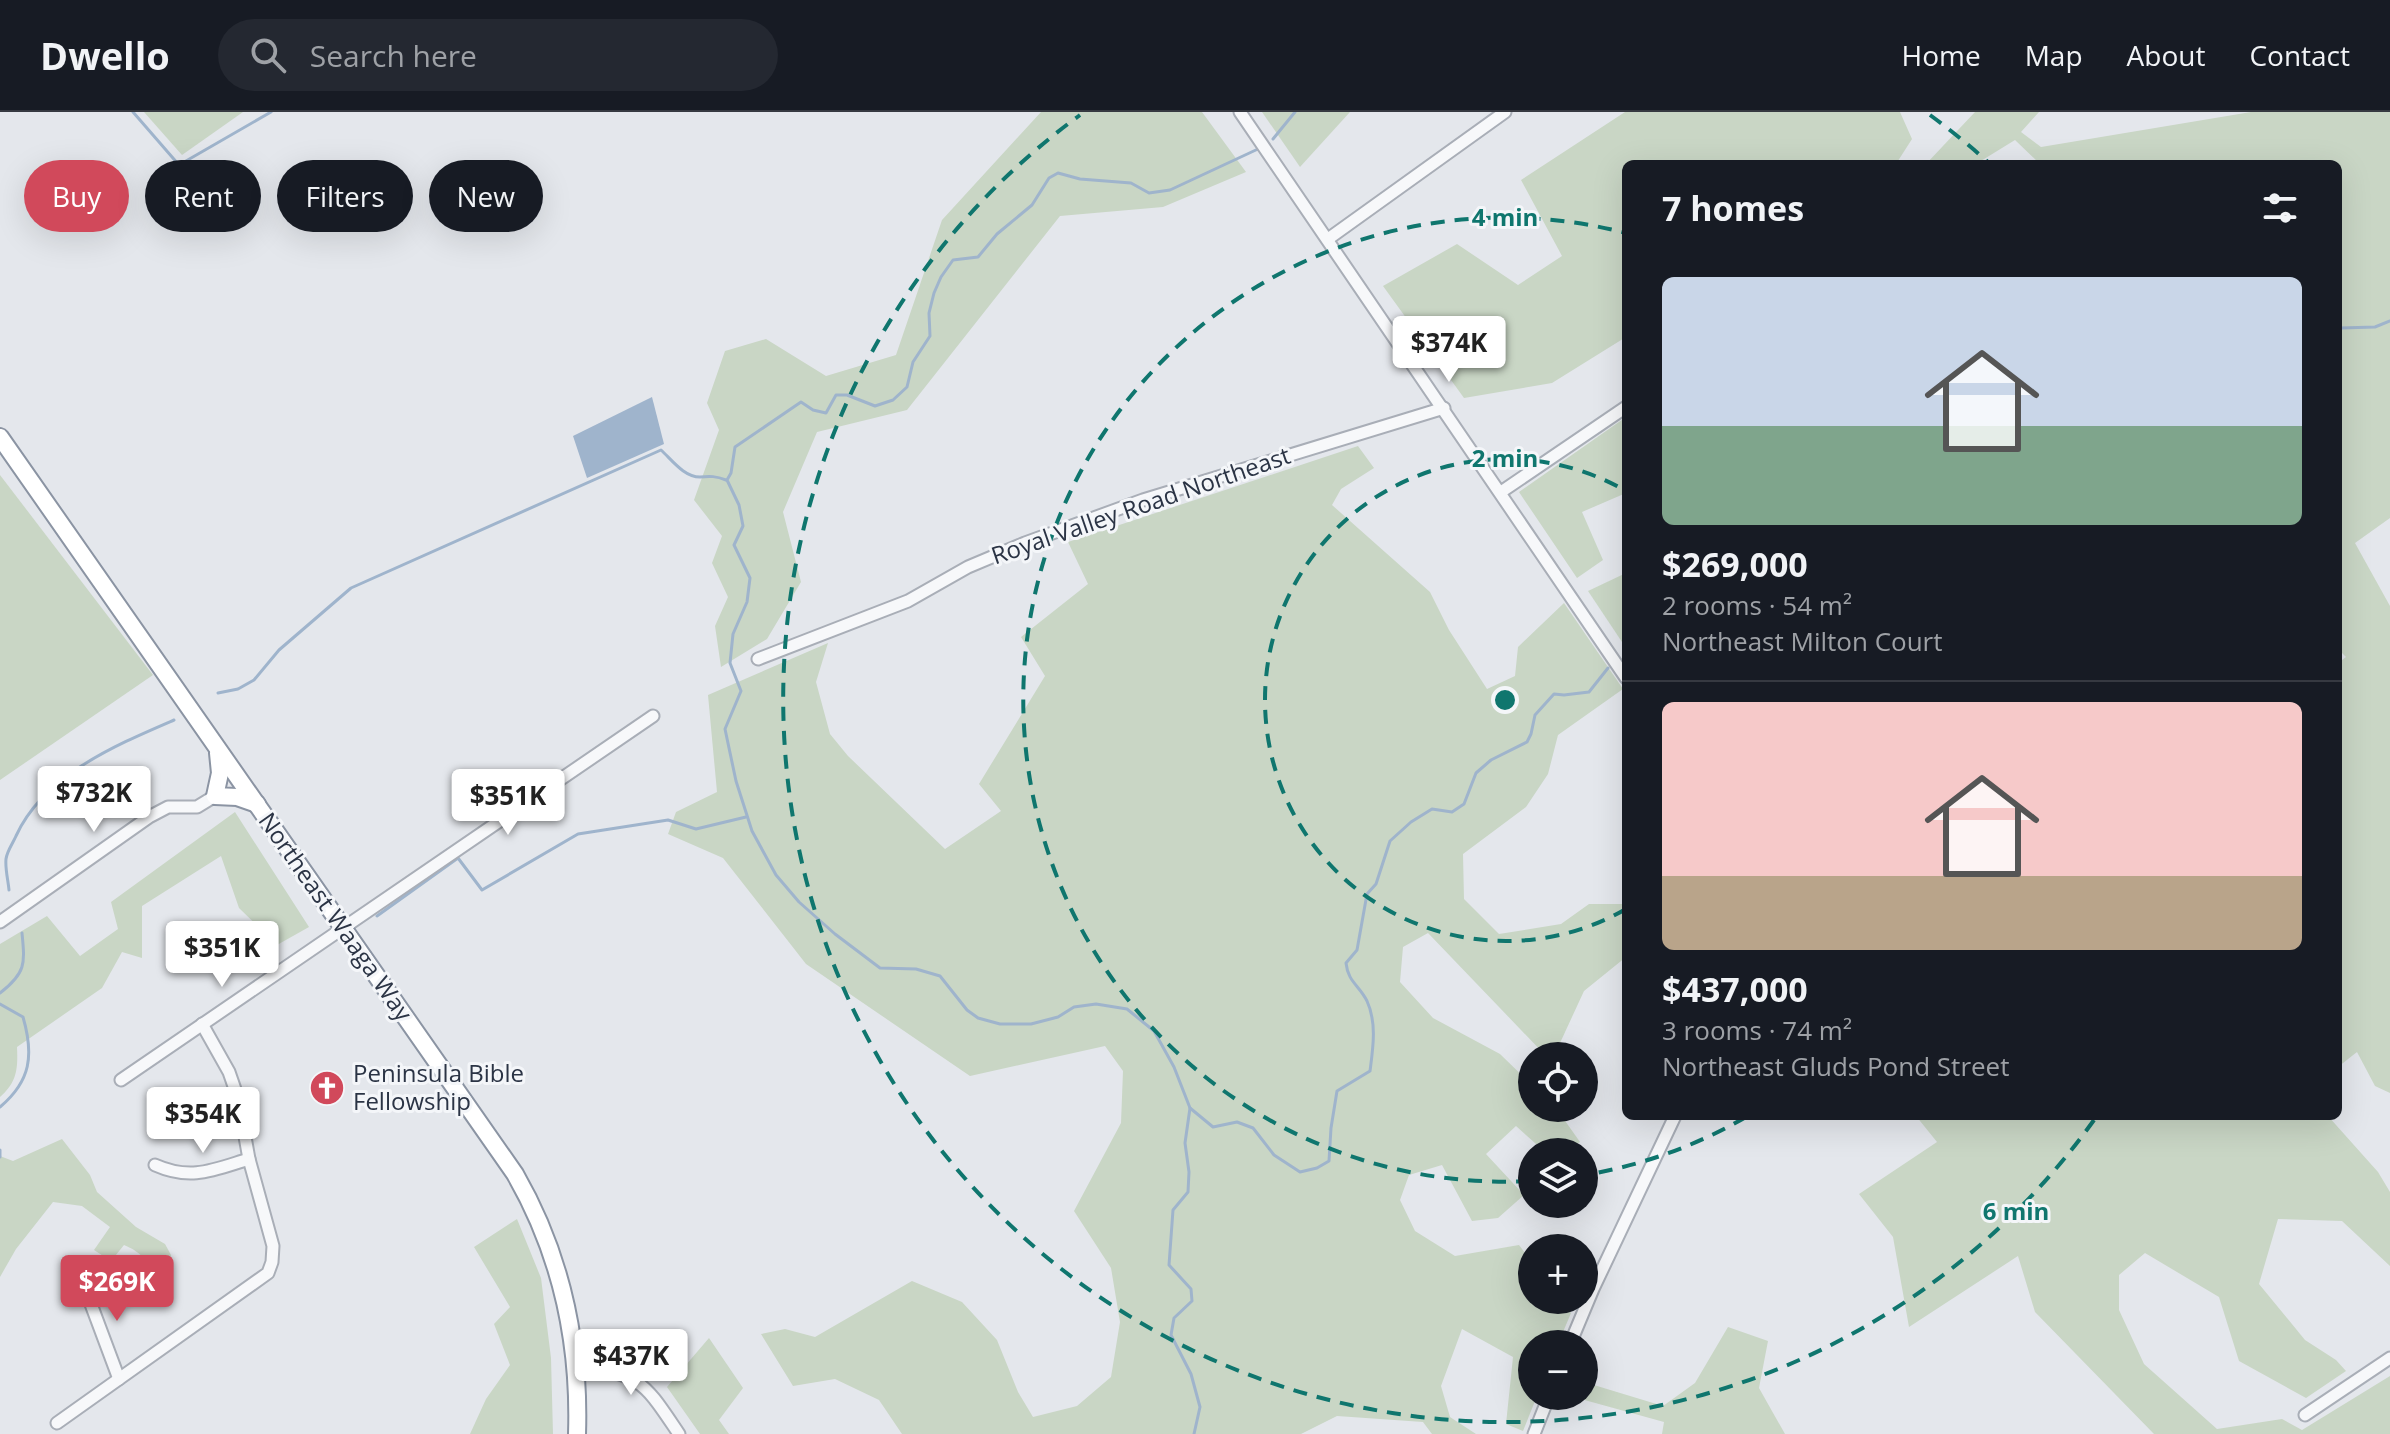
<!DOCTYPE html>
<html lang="en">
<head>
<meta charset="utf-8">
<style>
  :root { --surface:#171b24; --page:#242831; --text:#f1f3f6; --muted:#9ea1a6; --line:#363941; --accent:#d1495b }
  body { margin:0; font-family:"Open Sans",sans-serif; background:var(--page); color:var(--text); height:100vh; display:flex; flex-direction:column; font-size:30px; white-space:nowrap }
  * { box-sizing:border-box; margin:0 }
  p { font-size:26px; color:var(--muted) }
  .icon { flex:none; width:44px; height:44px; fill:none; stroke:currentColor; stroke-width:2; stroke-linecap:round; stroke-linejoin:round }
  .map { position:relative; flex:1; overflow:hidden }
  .drawer { position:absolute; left:1622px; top:48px; width:720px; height:960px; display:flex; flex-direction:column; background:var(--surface); border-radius:12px; box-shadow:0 8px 32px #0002 }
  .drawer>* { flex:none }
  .guide { position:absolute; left:24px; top:48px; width:760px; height:72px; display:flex; gap:16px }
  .controls { position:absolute; left:1518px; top:930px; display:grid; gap:16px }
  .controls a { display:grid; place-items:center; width:80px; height:80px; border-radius:50%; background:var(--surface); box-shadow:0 8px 32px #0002; font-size:40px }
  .price { position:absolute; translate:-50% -68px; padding:0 18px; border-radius:8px; background:#fff; color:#222; font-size:26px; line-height:52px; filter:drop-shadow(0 2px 4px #0008) }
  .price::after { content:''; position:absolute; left:50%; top:48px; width:24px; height:18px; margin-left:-12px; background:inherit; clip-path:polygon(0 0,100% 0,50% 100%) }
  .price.active { background:var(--accent); color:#fff }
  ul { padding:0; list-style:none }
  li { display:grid; align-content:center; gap:16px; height:424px; padding:0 40px }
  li+li { border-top:2px solid var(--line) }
  li span { display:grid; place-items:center; height:248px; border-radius:12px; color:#555 }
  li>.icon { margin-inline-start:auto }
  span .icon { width:144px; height:144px; fill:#fffc; stroke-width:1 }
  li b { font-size:34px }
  h2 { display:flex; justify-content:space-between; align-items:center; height:96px; padding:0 40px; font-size:34px }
  .pill { padding:0 28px; border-radius:36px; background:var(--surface); box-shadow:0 8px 32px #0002; font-size:28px; line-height:72px }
  .pill.active { background:var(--accent); color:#fff }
  header { display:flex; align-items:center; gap:48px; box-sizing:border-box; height:112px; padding:0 40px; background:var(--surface); border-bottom:2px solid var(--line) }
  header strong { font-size:38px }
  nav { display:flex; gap:44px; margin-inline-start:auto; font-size:28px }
  .search { width:560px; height:72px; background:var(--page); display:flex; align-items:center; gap:20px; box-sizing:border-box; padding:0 28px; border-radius:44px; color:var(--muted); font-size:30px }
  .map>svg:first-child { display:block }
  .green { fill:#c9d6c5 }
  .water { fill:#9fb4cc }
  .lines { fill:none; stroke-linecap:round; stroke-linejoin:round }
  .stream { stroke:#9fb4cc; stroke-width:3 }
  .minor-casing { stroke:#a9aeb7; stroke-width:15 }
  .highway-casing { stroke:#8b94a3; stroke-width:20 }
  .minor { stroke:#f7f8fa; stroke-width:11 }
  .highway { stroke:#fff; stroke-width:16 }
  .ring { fill:none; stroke:#0f766e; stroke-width:4; stroke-dasharray:14 10 }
  .labels { text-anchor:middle; stroke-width:6; stroke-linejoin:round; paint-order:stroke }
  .street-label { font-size:24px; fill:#2b3445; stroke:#f4f6f9 }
  .poi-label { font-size:24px; fill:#2b3445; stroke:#f4f6f9; text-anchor:start }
  .centre { fill:#0f766e; stroke:#f4f6f9; stroke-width:4 }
  .ring-label { font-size:24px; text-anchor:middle; font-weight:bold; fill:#0f766e; stroke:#f4f6f9; stroke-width:6; stroke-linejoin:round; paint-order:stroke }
</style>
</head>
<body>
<header>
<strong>Dwello</strong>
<div class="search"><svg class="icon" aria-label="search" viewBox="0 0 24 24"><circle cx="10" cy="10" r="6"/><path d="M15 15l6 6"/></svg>Search here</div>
<nav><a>Home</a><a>Map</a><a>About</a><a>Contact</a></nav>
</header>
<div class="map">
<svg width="2390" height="1322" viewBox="0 0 2390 1322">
  <rect width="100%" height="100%" fill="#e4e7ec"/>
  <g class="green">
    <path d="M144 0H243L182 43Z"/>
    <path d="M1041 0H1202L1246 60 1163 95 1060 104 907 298 817 320 783 400 801 470 767 527 721 555 715 514 728 485 712 451 722 424 694 388 719 318 707 291 725 239 766 227 826 264 896 243 942 108Z"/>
    <path d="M1262 0H1350L1300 55Z"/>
    <path d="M1625 0H1900L1912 27 1896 52H1626V225L1552 271 1464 286 1383 174 1457 132 1518 173 1562 144 1521 68Z"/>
    <path d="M1975 0H2039L2021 20 2041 35 2251 0H2390V406L2355 431 2390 494V981L2375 974 2357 940 2338 955V551L2346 545 2338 537V52H2040L2015 28 1976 52H1926Z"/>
    <path d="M1626 305V381L1582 400 1603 448 1577 466 1519 380Z"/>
    <path d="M1358 334 1374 356 1341 377 1332 393 1430 480 1449 518 1487 577 1515 564 1518 535 1564 491 1623 577 1558 623 1548 662 1526 695 1463 742 1464 787 1499 822 1561 812 1589 792H1626V845L1584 879 1554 944H1546L1428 821 1403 835 1400 870 1433 906 1500 942 1532 973V996H1556L1580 1030 1564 1040H1545L1516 1014 1486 1042 1524 1083 1498 1106 1472 1109 1442 1053 1409 1063 1400 1088 1415 1119 1455 1144 1519 1133 1532 1150V1188H1561L1571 1201 1558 1232H1532V1284H1537L1523 1319 1506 1312 1513 1245 1462 1217 1441 1274 1450 1305 1476 1322H1432L1423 1310 1337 1304 1301 1322H902L879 1288 835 1267 793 1274 761 1222 785 1217 815 1225 912 1169 962 1190 997 1228 1018 1280 1033 1305 1077 1294 1111 1265 1120 1210 1111 1156 1074 1099 1121 1011 1123 959 1105 934 970 964 806 852 723 746 668 722 676 700 717 680 708 583 828 531 816 570 830 622 848 644 945 737 1001 699 979 672 1045 564 1021 525 1088 472 1068 430Z"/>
    <path d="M0 363 153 563 0 668Z"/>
    <path d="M1626 461V536L1588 479Z"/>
    <path d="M235 700 309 815 277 833 239 796 221 744 142 794V846L122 840 102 876 17 935C18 957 17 970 0 985V832L47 804 80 844 118 817 111 790Z"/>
    <path d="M1916 1004H2328L2378 1060 2390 1080V1154L2342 1109 2278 1107 2259 1172 2305 1228 2336 1248 2346 1259 2306 1286 2239 1249 2219 1185 2145 1141 2119 1163V1198L2144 1252 2217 1317 2282 1307 2302 1318 2390 1264V1322H2154L2035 1200 2018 1144 1909 1215 1893 1125 1859 1082 1937 1030Z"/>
    <path d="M62 1027 90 1063 97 1080 136 1115 165 1132 171 1143 167 1171C146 1156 149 1143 124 1133L111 1149 94 1138 110 1115 82 1094 53 1090 16 1137 0 1165V1044L13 1049Z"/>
    <path d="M517 1107 541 1166 551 1246 553 1322H470L486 1287 510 1253 494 1212 510 1195 474 1135Z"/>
    <path d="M1728 1215 1768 1229 1759 1276 1785 1322H1662L1664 1310 1570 1284H1584V1270L1663 1294 1695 1271Z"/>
    <path d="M709 1226 743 1276 719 1308 729 1322H700L667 1275Z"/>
  </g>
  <path class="water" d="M652 285 664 332 587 366 573 324Z"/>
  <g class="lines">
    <g class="stream">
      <path d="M133 0 179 53 271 0"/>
      <path d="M1273 27 1295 0"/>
      <path d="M2338 221 2341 216 2375 215 2390 209"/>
      <path d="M218 581 238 577 254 568 279 538 351 476 661 338C672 348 684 365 700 365 710 364 716 364 726 368"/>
      <path d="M9 778C8 768 5 756 6 747 7 739 13 731 16 724 44 663 116 633 174 608"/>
      <path d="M377 804 458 746 482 778 578 722 668 708 696 717 746 705"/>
      <path d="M0 881C26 861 25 852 22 821"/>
      <path d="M0 892 23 905C34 943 31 969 0 995"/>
      <path d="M1190 996 1213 1015 1237 1010 1253 1016 1274 1043 1300 1060 1317 1056 1329 1049 1331 1016 1337 979 1370 959C1373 936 1377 911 1367 889 1359 873 1348 870 1346 851L1357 838 1367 782 1376 772 1390 729 1411 710 1432 697 1452 700 1464 692 1476 661 1491 648 1527 630 1531 622 1535 603 1554 582 1564 583 1589 580 1608 556"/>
      <path d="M0 1038V1045"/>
      <path d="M1194 1322 1200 1295 1191 1262 1171 1223 1174 1206 1192 1189 1191 1177 1169 1153 1173 1098 1188 1080 1189 1060 1185 1031 1190 996 1174 955 1154 919 1127 897 1096 892 1074 895 1058 905 1031 912H1000L978 906 967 898 940 864 916 857 880 856 835 822 799 790 776 763 752 719 736 669 725 617 741 579 730 551 733 522 747 490 750 466 734 433 743 414 739 393 727 368 731 361 735 335 801 290 813 298 826 301 836 283H847L875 294 893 288 907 275 913 250 930 224 929 201 934 181 941 165 953 148 978 145 997 122 1032 93 1049 66 1058 61 1080 67 1131 71 1149 81 1170 78 1258 37"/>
    </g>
    <g class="minor-casing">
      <g id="minor">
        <path d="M1240 0 1626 566"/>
        <path d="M1328 127 1505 0"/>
        <path d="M1501 380 1626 295"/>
        <path d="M758 547 908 489 968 455 1025 431 1143 388 1444 296"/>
        <path d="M0 810 149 705 168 695H197L215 684"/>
        <path d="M121 968 653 604"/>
        <path d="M155 1053C191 1069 213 1058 249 1047"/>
        <path d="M82 1168 119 1267"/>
        <path d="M1570 1232 1593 1177 1675 1004"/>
        <path d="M576 1256C641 1260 645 1272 679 1322"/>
        <path d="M2305 1303 2390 1246"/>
        <path d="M57 1311 268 1161 272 1150 273 1134 249 1047 238 986 229 960 202 912"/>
        <path d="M1534 1322 1549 1284"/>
      </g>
    </g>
    <g class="highway-casing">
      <g id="highway">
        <path d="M0 325 515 1062C561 1142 580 1230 577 1322"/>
        <path d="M218 641 220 661 215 684 237 685 257 692"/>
      </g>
    </g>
    <use href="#minor" class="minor"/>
    <use href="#highway" class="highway"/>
  </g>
  <g class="ring">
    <path d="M1626 797A241 241 0 1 1 1626 379"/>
    <path d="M1746 1005A482 482 0 0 1 1585 1063M1530 1069A482 482 0 1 1 1626 121"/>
    <path d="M2094 1008A723 723 0 1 1 1080 3M1930 3A723 723 0 0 1 1989 51"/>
  </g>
  <defs>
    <g id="church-disc" transform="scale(1.8)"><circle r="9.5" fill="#d1495b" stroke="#f4f6f9"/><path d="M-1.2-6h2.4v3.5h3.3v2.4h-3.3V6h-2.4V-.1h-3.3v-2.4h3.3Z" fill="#fff"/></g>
  </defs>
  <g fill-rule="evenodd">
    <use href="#church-disc" x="327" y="976"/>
  </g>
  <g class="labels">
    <g class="street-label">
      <text transform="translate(1141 394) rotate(-19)" y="8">Royal Valley Road Northeast</text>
      <text transform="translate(335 805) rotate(55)" y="8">Northeast Waaga Way</text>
    </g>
    <g class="poi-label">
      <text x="353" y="970">Peninsula Bible<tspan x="353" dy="28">Fellowship</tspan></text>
    </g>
  </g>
  <circle cx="1505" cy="588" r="12" class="centre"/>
  <g class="ring-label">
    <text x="1505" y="114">4 min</text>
    <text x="1505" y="355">2 min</text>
    <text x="2016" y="1108">6 min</text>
  </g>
</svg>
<div class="controls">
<a><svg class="icon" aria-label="locate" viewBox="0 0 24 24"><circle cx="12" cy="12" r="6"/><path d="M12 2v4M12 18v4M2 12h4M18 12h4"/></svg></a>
<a><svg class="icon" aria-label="layers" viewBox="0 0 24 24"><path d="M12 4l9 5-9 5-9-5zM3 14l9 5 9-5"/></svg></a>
<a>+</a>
<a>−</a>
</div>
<b class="price" style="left:1449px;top:272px">$374K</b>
<b class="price" style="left:94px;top:722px">$732K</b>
<b class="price" style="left:508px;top:725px">$351K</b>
<b class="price" style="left:222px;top:877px">$351K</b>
<b class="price" style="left:203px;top:1043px">$354K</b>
<b class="price active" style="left:117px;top:1211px">$269K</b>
<b class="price" style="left:631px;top:1285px">$437K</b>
<div class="guide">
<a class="pill active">Buy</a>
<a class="pill">Rent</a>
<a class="pill">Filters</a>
<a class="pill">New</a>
</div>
<section class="drawer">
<h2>7 homes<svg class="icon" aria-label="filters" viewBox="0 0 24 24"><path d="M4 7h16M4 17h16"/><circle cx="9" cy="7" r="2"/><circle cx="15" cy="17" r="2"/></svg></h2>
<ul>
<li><span style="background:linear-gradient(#c9d6e8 60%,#7fa58c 0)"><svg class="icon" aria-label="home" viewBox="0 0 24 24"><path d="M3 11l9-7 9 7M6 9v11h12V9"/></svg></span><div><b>$269,000</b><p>2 rooms · 54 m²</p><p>Northeast Milton Court</p></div></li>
<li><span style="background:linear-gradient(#f6c9c9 70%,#b9a48a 0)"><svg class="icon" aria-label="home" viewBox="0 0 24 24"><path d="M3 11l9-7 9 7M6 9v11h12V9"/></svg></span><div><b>$437,000</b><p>3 rooms · 74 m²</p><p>Northeast Gluds Pond Street</p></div></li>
</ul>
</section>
</div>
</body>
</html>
